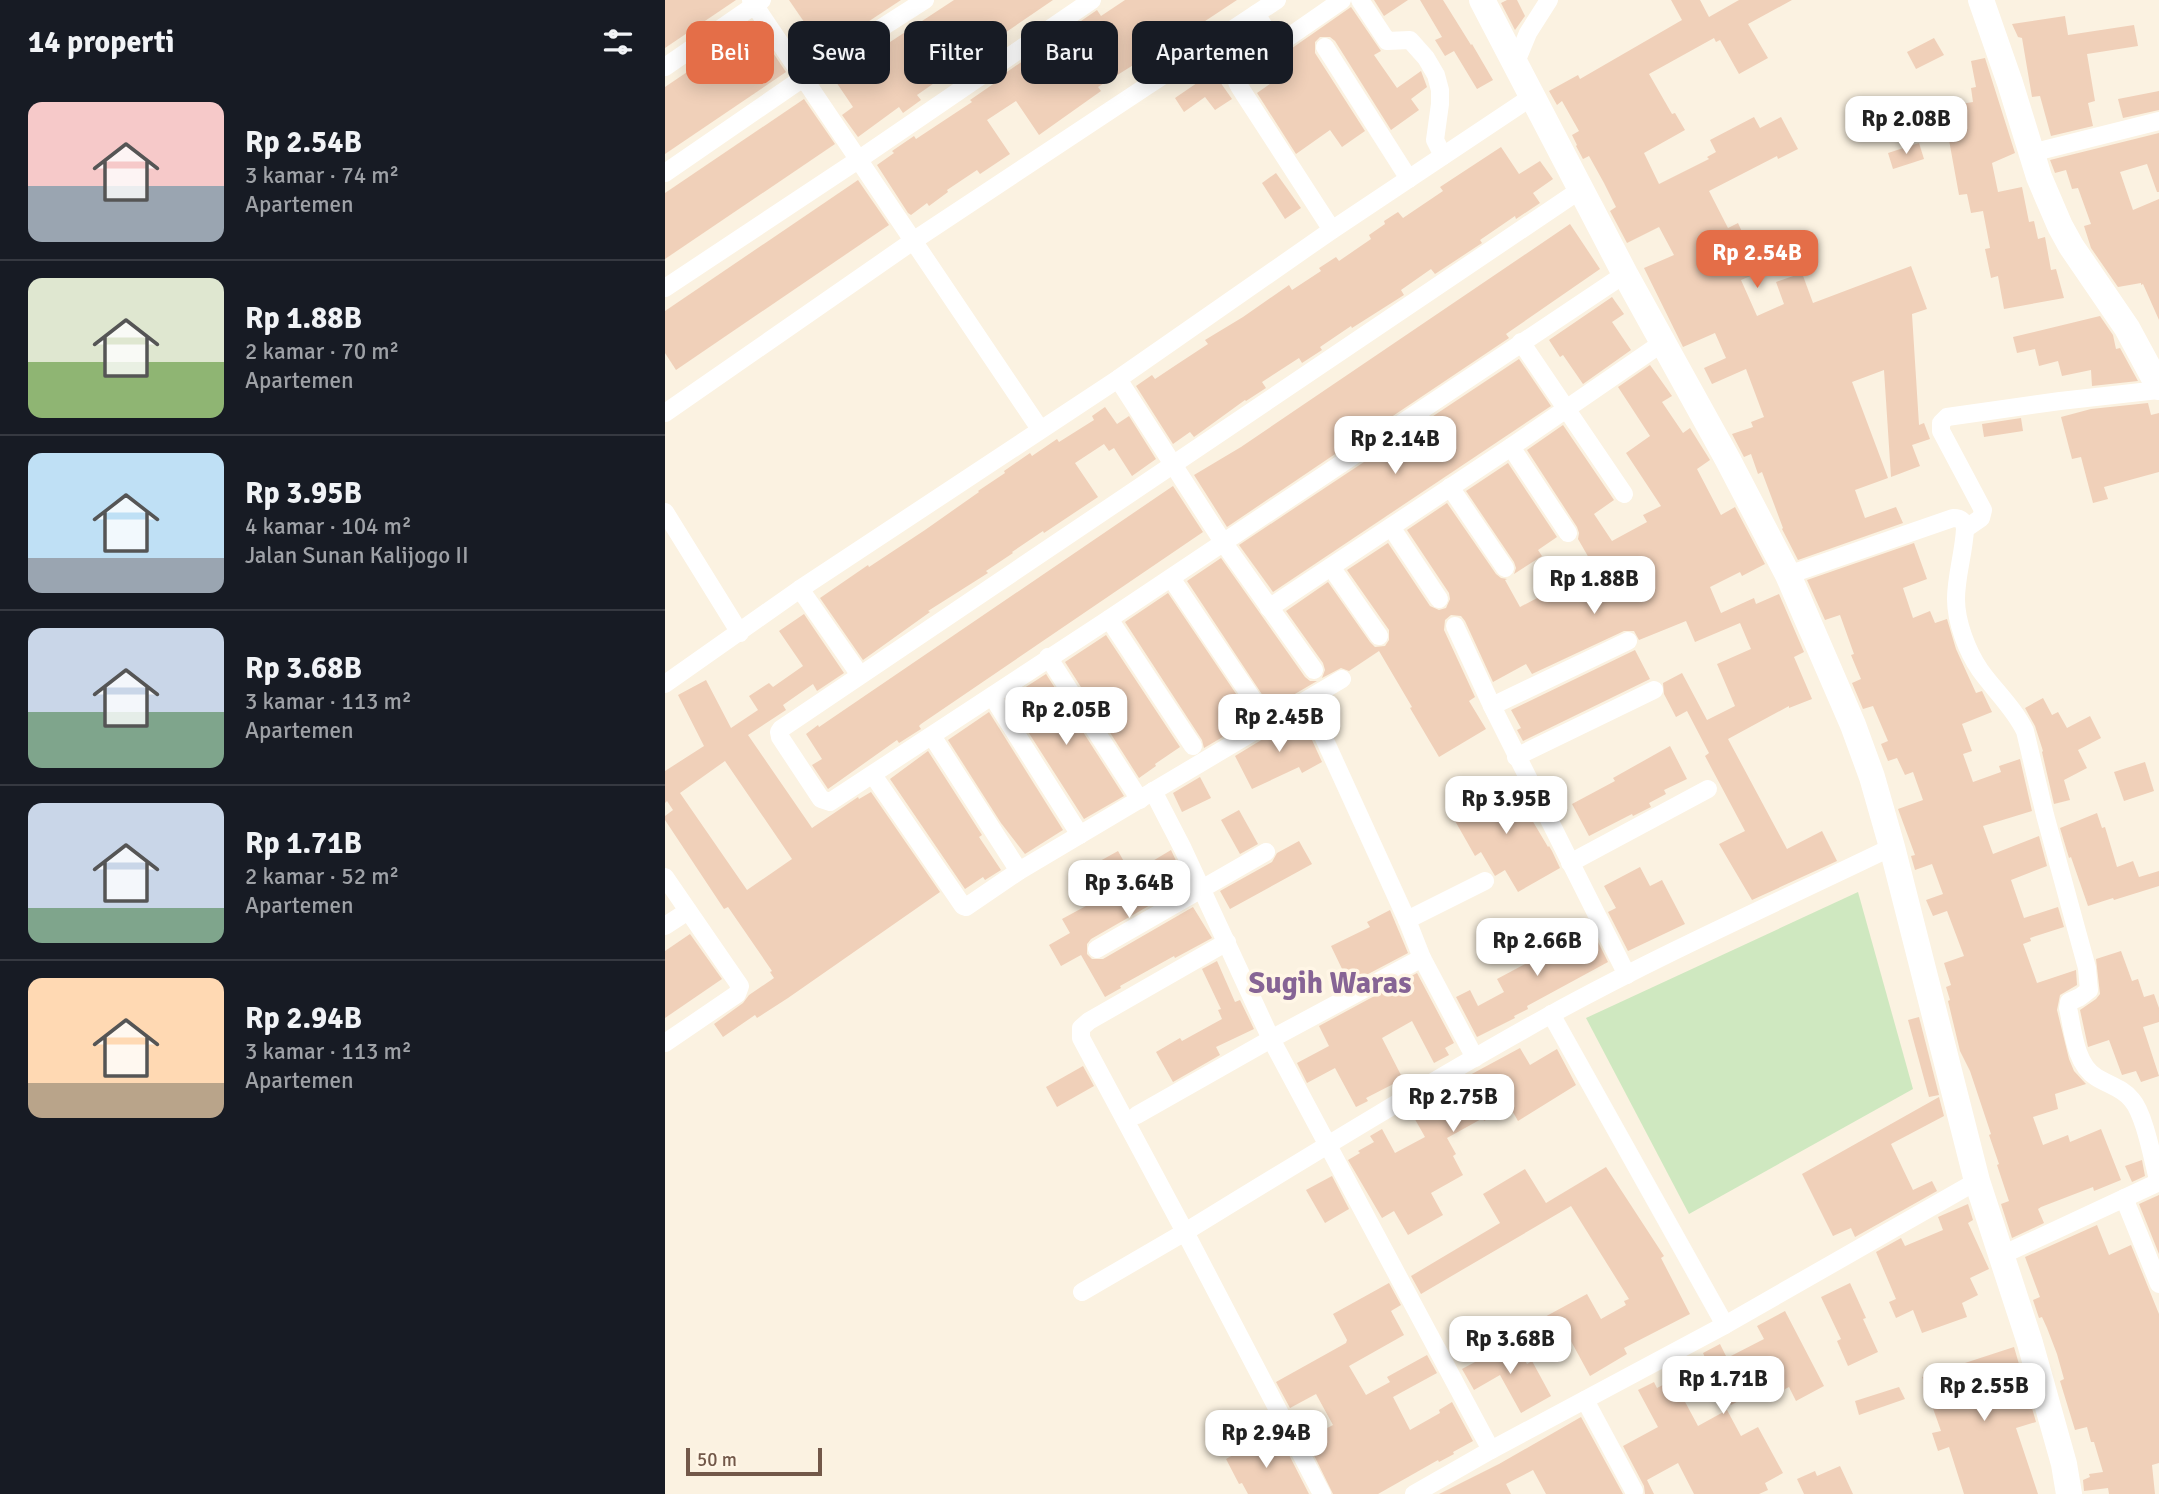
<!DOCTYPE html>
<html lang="id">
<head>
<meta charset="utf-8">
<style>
  :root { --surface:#171b24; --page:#242831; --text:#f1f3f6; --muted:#9ea1a6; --line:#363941; --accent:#e46e48 }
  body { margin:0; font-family:Signika,sans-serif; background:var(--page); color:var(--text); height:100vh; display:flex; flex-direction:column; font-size:26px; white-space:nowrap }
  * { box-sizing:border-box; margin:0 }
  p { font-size:23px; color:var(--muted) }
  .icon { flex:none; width:38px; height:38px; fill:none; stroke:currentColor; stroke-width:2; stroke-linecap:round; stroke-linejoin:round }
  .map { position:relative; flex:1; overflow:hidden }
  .panel { display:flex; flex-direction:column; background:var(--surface); width:665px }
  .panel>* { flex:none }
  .banner { position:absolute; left:21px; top:21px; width:665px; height:63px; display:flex; gap:14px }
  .scale { position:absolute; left:21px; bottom:18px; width:136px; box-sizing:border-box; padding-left:7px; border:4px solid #725849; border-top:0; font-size:19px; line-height:24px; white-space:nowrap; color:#725849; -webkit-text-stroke:5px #fff6e6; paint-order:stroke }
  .price { position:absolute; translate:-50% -60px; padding:0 16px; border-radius:14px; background:#fff; color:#222; font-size:23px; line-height:46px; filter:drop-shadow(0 2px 4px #0008) }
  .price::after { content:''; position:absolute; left:50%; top:42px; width:21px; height:16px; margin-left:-10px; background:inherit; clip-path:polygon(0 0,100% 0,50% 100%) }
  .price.active { background:var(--accent); color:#fff }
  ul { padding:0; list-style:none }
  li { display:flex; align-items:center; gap:21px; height:175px; padding:0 28px }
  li+li { border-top:2px solid var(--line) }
  li span { display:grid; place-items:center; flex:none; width:196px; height:140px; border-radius:14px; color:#555 }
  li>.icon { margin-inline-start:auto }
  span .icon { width:84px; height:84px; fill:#fffc; stroke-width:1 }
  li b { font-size:30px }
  h2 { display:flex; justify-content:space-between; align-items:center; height:84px; padding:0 28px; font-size:30px }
  .tag { padding:0 24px; border-radius:14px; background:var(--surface); box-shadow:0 4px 18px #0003; font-size:24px; line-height:63px }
  .tag.active { background:var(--accent); color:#fff }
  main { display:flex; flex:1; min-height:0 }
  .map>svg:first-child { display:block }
  .green { fill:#cfe8c0 }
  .building { fill:#f0d0b9; fill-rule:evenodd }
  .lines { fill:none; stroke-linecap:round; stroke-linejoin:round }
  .street { stroke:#fff; stroke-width:18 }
  .secondary { stroke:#fff; stroke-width:26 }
  .labels { text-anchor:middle; stroke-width:7; stroke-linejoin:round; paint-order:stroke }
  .quarter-label { font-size:30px; font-weight:bold; fill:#866495; stroke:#fff6e6 }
</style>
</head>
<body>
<main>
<section class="panel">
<h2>14 properti<svg class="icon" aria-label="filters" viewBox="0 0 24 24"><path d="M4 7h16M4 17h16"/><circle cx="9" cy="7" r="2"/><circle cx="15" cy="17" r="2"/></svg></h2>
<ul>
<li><span style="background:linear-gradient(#f6c9c9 60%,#9aa5b1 0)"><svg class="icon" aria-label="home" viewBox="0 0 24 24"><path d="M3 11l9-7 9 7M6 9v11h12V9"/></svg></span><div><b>Rp 2.54B</b><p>3 kamar · 74 m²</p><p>Apartemen</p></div></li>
<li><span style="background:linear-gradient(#dfe7d0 60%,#8fb573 0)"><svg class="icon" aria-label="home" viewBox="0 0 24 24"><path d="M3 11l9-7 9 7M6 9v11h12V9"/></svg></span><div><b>Rp 1.88B</b><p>2 kamar · 70 m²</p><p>Apartemen</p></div></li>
<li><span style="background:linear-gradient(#bfe0f5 75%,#9aa5b1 0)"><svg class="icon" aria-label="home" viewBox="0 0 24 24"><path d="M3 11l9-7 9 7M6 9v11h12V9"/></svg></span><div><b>Rp 3.95B</b><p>4 kamar · 104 m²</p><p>Jalan Sunan Kalijogo II</p></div></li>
<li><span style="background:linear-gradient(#c9d6e8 60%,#7fa58c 0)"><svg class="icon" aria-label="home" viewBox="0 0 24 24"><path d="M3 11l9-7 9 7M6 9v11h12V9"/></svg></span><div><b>Rp 3.68B</b><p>3 kamar · 113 m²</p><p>Apartemen</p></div></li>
<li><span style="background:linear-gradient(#c9d6e8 75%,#7fa58c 0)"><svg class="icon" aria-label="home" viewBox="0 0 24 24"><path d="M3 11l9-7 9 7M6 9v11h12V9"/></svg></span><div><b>Rp 1.71B</b><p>2 kamar · 52 m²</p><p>Apartemen</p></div></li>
<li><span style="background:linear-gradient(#ffd9b3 75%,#b9a48a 0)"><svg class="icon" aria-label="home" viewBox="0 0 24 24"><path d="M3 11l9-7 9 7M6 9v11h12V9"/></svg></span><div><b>Rp 2.94B</b><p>3 kamar · 113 m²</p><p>Apartemen</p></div></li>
</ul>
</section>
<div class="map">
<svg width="1494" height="1494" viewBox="0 0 1494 1494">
  <rect width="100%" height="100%" fill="#fbf2e1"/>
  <path class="green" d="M1193 892 1248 1089 1024 1214 921 1018Z"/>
  <g class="building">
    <path d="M0 0H71L0 48Z"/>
    <path d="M124 0H236L159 51Z"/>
    <path d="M289 0H388L274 78 275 79 252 95 256 100 238 113 234 107 193 137 177 115 188 107 167 76 173 73 171 70 219 40 222 44Z"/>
    <path d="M460 0H572L525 31 528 35 503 52 499 46 433 87 436 91 374 135 351 101 322 120 345 154 315 174 312 170 282 190 283 192 264 206 262 203 246 215 243 213 212 165 229 153 227 151 249 136 251 139 307 102 305 100 337 78 336 76 432 10 436 16Z"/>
    <path d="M709 0H743L719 16Z"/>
    <path d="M755 0H778L806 45 807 44 828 80 812 89 789 51 780 56 770 40 777 37Z"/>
    <path d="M842 0H852L860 16 850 30 836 3Z"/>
    <path d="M1006 0H1035L1044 17 1074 0H1127L1083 24 1103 58 1074 74 1055 40 1051 42 1049 38 984 74 1007 114 1010 113 1020 130 979 153 994 184 1044 159 1042 157 1051 152 1045 140 1089 117 1095 128 1116 117 1133 149 1113 159 1112 156 1044 191 1063 228 1073 223 1088 256 1095 253 1102 269 1076 280 1092 316 1119 304 1111 282 1137 273 1148 303 1246 266 1262 309 1247 314 1254 425 1259 423 1265 439 1247 445 1255 466 1226 477 1219 370 1187 382 1223 478 1190 490 1200 518 1231 507 1238 523 1133 560 1117 529 1118 528 1097 472 1093 474 1086 454 1079 457 1067 434 1088 427 1086 422 1099 417 1081 369 1047 384 1039 368 1061 358 1050 333 1018 347 979 268 1009 255 994 227 962 243 945 211 951 207 939 183 924 156 918 159 911 146 912 145 907 135 914 131 897 101 892 105 884 91 913 75 915 79 1017 20Z"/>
    <path d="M686 7 716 51 709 55 732 88 756 71 762 87 746 99 754 110 726 130 670 41 665 37H655L650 42V53L700 131 677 147 665 130 631 154 592 93 619 74 610 60Z"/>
    <path d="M1400 16 1403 35 1469 25 1473 46 1422 54 1430 101 1423 103 1428 126 1386 136 1375 96 1367 97 1357 38 1353 37 1347 24Z"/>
    <path d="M90 26 121 72 0 154V87Z"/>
    <path d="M1269 38 1279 55 1251 69 1242 52Z"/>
    <path d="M1320 58 1350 153 1327 163 1333 192 1357 187 1364 222 1369 221 1373 239 1380 237 1386 270 1391 269 1399 298 1339 309 1333 276 1326 278 1320 249 1325 248 1318 211 1306 213 1302 194 1294 195 1280 118 1245 131 1239 116 1275 102 1278 109V107L1308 102 1306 88 1311 87 1306 61Z"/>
    <path d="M548 72 567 99 550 110 540 97 519 112 510 98Z"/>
    <path d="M1494 91V110L1458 118 1453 99Z"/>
    <path d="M139 99 170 144 0 259V193Z"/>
    <path d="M1494 133V192H1492L1482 164 1455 172 1468 210 1494 199V320L1478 284 1476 285V283L1453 287 1426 248 1419 226 1426 224 1413 188 1407 189 1401 170 1390 173 1385 160Z"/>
    <path d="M1254 143 1259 159 1228 169 1223 153Z"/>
    <path d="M836 147 854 174 875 161 888 179 868 193 875 203 851 219 850 216 815 240 817 243 770 274 766 269 736 290 739 295 687 328 686 326 655 347 657 350 637 363 634 358 597 382 601 388 581 401 580 400 529 437 525 432 508 444 471 386 487 375 490 379 511 365 543 344 540 340 578 317 624 285 627 290 656 271 654 268 671 257 674 261 706 239 704 235 720 224 719 221 733 212 738 218 778 191 775 187Z"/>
    <path d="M611 173 636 208 620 219 597 183Z"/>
    <path d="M193 180 224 225 11 370 0 353V311Z"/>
    <path d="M905 224 935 269 841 334 844 338 704 432 702 429 677 445 679 448 562 527 529 475 576 447Z"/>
    <path d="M947 297 959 314 947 322 966 350 918 384 898 355 895 357 884 340Z"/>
    <path d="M1435 316 1448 335 1451 349 1455 348 1473 381 1427 386 1426 370 1397 376 1393 361 1374 366 1370 349 1352 353 1348 337Z"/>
    <path d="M854 359 886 406 608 592 574 545Z"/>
    <path d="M985 365 1007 396 997 402 1018 433 1025 428 1045 460 1032 469 1056 515 1070 507 1100 564 1077 576 1075 572 1045 587 1056 613 1089 598 1091 604 1114 594 1139 652 1129 657 1147 699 1124 708V706L1063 739 1122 849 1157 831 1172 861 1087 900 1054 844 1080 831 1040 756 1044 753 1022 711 1011 717 999 694 998 683 1017 673 1042 720 1070 706 1052 664 1086 649 1075 623 1030 642 1021 621 974 640 969 631H959L867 674 861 664 828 682 800 621 796 616 786 615 780 620 779 630 810 697 804 701 821 729 774 757 745 708 747 707 714 651 684 671 676 668 657 678 660 670 658 663 621 611 663 582 705 642 710 647 720 646 724 640V630L682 570 723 543 765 606 774 610 781 608 785 599 784 593 742 530 782 503 831 574 836 578 842 579 840 580 855 607 891 588 893 592 932 572 913 539 914 533 912 527 862 450 898 425 949 500 929 514 947 541 982 522 978 515 996 506 961 453 985 436 953 387Z"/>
    <path d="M1483 403 1486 415 1494 413V472L1439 487 1443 499 1428 503 1416 457 1407 459 1396 417 1426 409Z"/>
    <path d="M440 407 452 424 464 416 491 459 467 476 449 448 444 451 439 444 410 463 433 497 379 533 378 531 347 552 348 553 321 571 323 573 263 611 265 612 198 660 155 598 203 565 204 567 260 530 314 492 313 491 340 473 339 471 365 453 367 456 392 439 394 442 429 420 427 416Z"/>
    <path d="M1356 418 1358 431 1319 437 1317 424Z"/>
    <path d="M843 463 892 537 873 550 877 556 849 574 851 568 849 562 801 491Z"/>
    <path d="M508 486 538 532 256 724 254 726 256 729 234 743 232 740 163 789 147 765 157 759 141 734 153 725 154 727Z"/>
    <path d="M1249 543 1262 579 1238 588 1248 618 1265 611 1270 623 1282 619 1291 649 1311 693 1317 691 1327 712 1297 724 1307 751 1298 754 1308 782 1336 772 1334 766 1355 759 1367 811 1318 826 1328 854 1374 836 1382 866 1346 880 1359 918 1393 907 1399 927 1365 938 1366 941 1358 944 1372 983 1411 970 1412 985 1395 995 1392 1010 1404 1059 1409 1071 1421 1084 1390 1094 1393 1109 1368 1117 1378 1145 1403 1135 1405 1142 1436 1129 1456 1180 1429 1191 1428 1187 1376 1207 1373 1209 1379 1223 1347 1238 1336 1204 1344 1201 1332 1165 1334 1164 1324 1135 1326 1134 1305 1071 1295 1051 1283 1001 1285 1000 1281 987 1286 985 1279 963 1299 956 1282 911 1268 916 1261 900 1278 894 1267 864 1250 870 1246 856 1250 855 1233 809 1258 800 1248 772 1240 775 1232 758 1223 761 1216 744 1223 741 1208 706 1198 709 1187 683 1196 679 1186 655 1189 654 1175 615 1160 620 1142 580Z"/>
    <path d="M556 558 640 677 645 681H652L606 708 522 581Z"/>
    <path d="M503 593 588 719 539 748 537 740 460 622Z"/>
    <path d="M139 614 179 673 152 691 148 684 118 705 121 710 83 735 147 828 193 797 194 799 206 792 275 892 123 998 92 1018 90 1015 58 1037 49 1024 78 1003 84 995 109 978 105 972 107 971 63 907 59 909 0 820V816L8 810 2 801 0 803V771L39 746 13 695 41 680 66 728 93 710 84 696 104 683 108 687 138 666 114 631ZM60 761 127 859 82 890 15 793Z"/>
    <path d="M441 635 515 747 490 764 491 766 474 778 400 662Z"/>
    <path d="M970 650 985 679 858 741 852 730 856 728 846 710Z"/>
    <path d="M381 674 459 796 419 819 344 702 355 695 353 692Z"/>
    <path d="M1378 698 1387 715 1393 712 1402 728 1425 716 1436 738 1413 750 1422 768 1399 780 1405 800 1389 804 1377 752 1378 751 1370 726 1360 708Z"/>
    <path d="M324 712 398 830 360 854 336 823 283 740Z"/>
    <path d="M636 716 657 762 637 773 634 767 587 789 570 756Z"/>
    <path d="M1005 746 1022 779 999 790 1001 794 984 803 986 807 968 816 967 814 924 836 907 804 950 781 948 778Z"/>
    <path d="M263 751 317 835 314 837 336 870 320 880 318 877 300 889 225 779Z"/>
    <path d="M1480 762 1489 791 1459 801 1449 772Z"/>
    <path d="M535 777 546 798 517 812 508 793Z"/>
    <path d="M842 778 883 847 884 846 887 851 895 868 853 892 840 870 830 876 816 852 810 856 785 812Z"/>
    <path d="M574 810 593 844 575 854 556 820Z"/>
    <path d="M1432 813 1437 828 1440 827 1452 867 1468 861 1474 877 1494 871V886L1449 900 1448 898 1423 906 1406 857 1404 858 1395 828Z"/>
    <path d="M634 841 647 864 565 909 555 891 607 862 612 853Z"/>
    <path d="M506 850 522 884 426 939 422 944V954L427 959H438L528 907 547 938 510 958 509 956 455 986 456 988 440 997 416 955 396 966 384 945 405 933 397 919 432 900 417 871 453 851 466 874Z"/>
    <path d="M975 867 985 886 997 880 1020 924 963 951 943 912 951 908 939 886Z"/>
    <path d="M725 910 743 953 669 992 663 981 679 973 666 946 705 927 702 922Z"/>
    <path d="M922 920 943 962 862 1006 863 1009 849 1016 850 1018 812 1037 791 997 805 990 813 1006 839 992 832 979 864 962 862 959 880 950 877 944Z"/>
    <path d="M25 934 57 979 0 1018V951Z"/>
    <path d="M1456 951 1467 981 1473 979 1479 997 1489 994 1494 1008V1022L1478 1027 1494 1076 1476 1082 1471 1071 1457 1075 1444 1040 1423 1047 1415 1010 1431 999 1435 994 1431 959Z"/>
    <path d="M552 961 570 1002 575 1000 589 1029 551 1047 555 1055 508 1082 491 1052 515 1038 517 1041 557 1019 553 1010 556 1009 537 969Z"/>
    <path d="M752 973 789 1043 780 1048 784 1055 769 1063 747 1021 717 1038 738 1079 701 1098 703 1101 691 1107 670 1068 642 1083 632 1063 664 1046 654 1026Z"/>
    <path d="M1254 1017 1274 1095 1264 1097 1243 1020Z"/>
    <path d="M855 1048 865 1065 892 1049 911 1085 853 1121 845 1107 819 1121 818 1118 782 1138 791 1154 788 1156 798 1175 766 1193 778 1215 743 1235 729 1211 717 1218 683 1160 695 1153 693 1151 709 1142 705 1136 717 1129 730 1153 760 1137 747 1114 769 1102 766 1096Z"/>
    <path d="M418 1066 429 1086 392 1107 381 1087Z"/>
    <path d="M1274 1097 1279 1116 1226 1144 1248 1190 1267 1181 1272 1191 1190 1237 1186 1228 1168 1236 1137 1174Z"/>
    <path d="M1477 1160 1480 1176 1467 1182 1460 1166Z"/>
    <path d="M941 1167 999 1256 996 1258 1025 1314 959 1348 962 1354 925 1376 901 1332 888 1339 876 1319 922 1294 936 1319 961 1305 959 1301 964 1299 906 1206 756 1294 746 1276 835 1223 818 1194 860 1169 881 1203Z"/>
    <path d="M667 1176 684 1209 660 1223 641 1190Z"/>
    <path d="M1494 1195V1254L1474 1204Z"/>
    <path d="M1303 1204 1308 1220 1303 1223 1324 1269 1305 1278 1313 1295 1297 1303 1302 1317 1257 1333 1248 1310 1231 1318 1224 1302 1231 1299 1211 1252 1236 1238 1240 1246 1278 1230 1273 1217Z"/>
    <path d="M1432 1225 1444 1255 1466 1245 1494 1314V1463L1487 1465 1490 1494H1444L1443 1488 1419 1491 1418 1480 1425 1477 1424 1474 1438 1472 1429 1442H1426L1422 1427 1410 1430 1395 1381 1399 1379 1392 1354 1382 1328 1377 1317 1374 1318 1368 1300 1375 1297 1360 1257Z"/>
    <path d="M724 1283 736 1305 726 1311 739 1335 684 1366 701 1395 725 1382 722 1377 762 1355 772 1373 728 1397 745 1430 775 1413 774 1410 787 1402 808 1441 788 1452 789 1454 774 1462 773 1460 713 1494H668L641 1439 668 1425 651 1394 625 1408 611 1382 681 1343 682 1340 668 1314Z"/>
    <path d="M1185 1283 1201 1318 1198 1319 1213 1352 1183 1366 1172 1341 1176 1339 1156 1297Z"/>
    <path d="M1120 1311 1159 1386 1131 1401 1124 1387 1103 1398 1098 1388 1066 1405 1052 1380 1018 1398 1033 1426 1062 1410 1076 1436 1093 1427 1118 1473 1100 1483 1103 1490 1094 1494H1029L1013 1463 982 1480 989 1494H980L979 1486 958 1446 993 1427 973 1390 989 1382 992 1388 1042 1362 1038 1353 1055 1344 1062 1358 1099 1339 1092 1326Z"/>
    <path d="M849 1341 862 1364 867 1361 886 1396 856 1413 835 1375 809 1390 797 1369Z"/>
    <path d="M1349 1347 1371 1422 1351 1428 1373 1494H1299L1284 1447 1273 1451 1267 1433 1276 1431 1265 1400 1267 1399 1257 1377Z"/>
    <path d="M1234 1387 1240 1399 1194 1415 1190 1401Z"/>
    <path d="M916 1417 958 1494H881L868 1470 841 1484 846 1494H774L834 1464Z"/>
    <path d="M606 1434 617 1453 622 1451 644 1494H583L577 1483 574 1484 561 1459Z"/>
    <path d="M1175 1466 1188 1494H1139L1132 1479 1150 1471 1152 1476Z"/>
  </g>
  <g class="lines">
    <g class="street">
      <path d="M86 0 375 429"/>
      <path d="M695 0 722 41 745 40 761 58 771 75 775 90V104L770 140 778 156"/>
      <path d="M591 14 611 45"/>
      <path d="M660 47 744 179"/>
      <path d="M851 62 863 33 884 0"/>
      <path d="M0 67 97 0"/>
      <path d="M1366 153 1494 121"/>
      <path d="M0 173 138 78 260 0"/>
      <path d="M915 190 116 729 114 732 115 737 156 799 165 802 444 619 960 274"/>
      <path d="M667 230 579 94C575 87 568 80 573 72L677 0"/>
      <path d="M0 288 193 160 427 0"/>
      <path d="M856 342 959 494"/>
      <path d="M453 379 558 542 649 670"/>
      <path d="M0 413 248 241 612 0"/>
      <path d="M846 447 903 533"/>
      <path d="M785 487 840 568"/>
      <path d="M0 512 75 633"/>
      <path d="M726 527 774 599"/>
      <path d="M1300 529 1316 518 1318 510 1276 431V423L1282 417 1395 401 1494 390"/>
      <path d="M666 567 714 636"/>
      <path d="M1123 575 1288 518C1297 518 1299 521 1300 529 1299 552 1291 576 1291 599 1291 622 1302 651 1315 670 1330 691 1349 708 1360 731L1380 815 1422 968 1424 990 1415 997 1404 1002 1403 1008C1408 1030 1410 1064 1431 1077 1443 1085 1458 1088 1467 1100 1480 1115 1488 1162 1494 1183"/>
      <path d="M506 578 595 710"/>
      <path d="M135 589 195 675"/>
      <path d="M604 608 846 447 997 343"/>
      <path d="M444 619 528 746"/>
      <path d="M790 626 827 706"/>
      <path d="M383 657 475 800"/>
      <path d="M0 684 135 589 453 379 667 230 868 96"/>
      <path d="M327 696 415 835"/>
      <path d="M642 701 742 920"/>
      <path d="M267 736 354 871"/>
      <path d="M851 757 989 690"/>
      <path d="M208 775 298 906 301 907 354 871 677 679"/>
      <path d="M488 791 518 849 606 1039 826 1450"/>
      <path d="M905 863 1043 789"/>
      <path d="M0 877 75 986 72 994 0 1043"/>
      <path d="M0 926 23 911"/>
      <path d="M562 942 424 1021 416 1028V1038L520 1232C641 1158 761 1084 885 1015 996 954 1113 902 1227 847"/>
      <path d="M432 949 601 852"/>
      <path d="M962 975 827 706 963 641"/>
      <path d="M886 1014 1060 1325"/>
      <path d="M810 1058 757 958 742 920 820 881"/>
      <path d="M472 1115 606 1039 757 958"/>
      <path d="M1459 1198 1494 1284"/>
      <path d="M1337 1255 1494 1182"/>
      <path d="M417 1292 520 1232 657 1494"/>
      <path d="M920 1400 969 1491"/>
      <path d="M749 1494 826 1450 1060 1325 1312 1181"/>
    </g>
    <g class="secondary">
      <path d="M817 0 960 274 1063 460 1123 575 1188 725 1207 777 1227 847 1312 1181 1365 1343 1399 1464 1404 1494"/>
      <path d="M1316 0 1345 83 1374 177 1395 226 1406 246 1462 328 1494 387"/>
    </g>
  </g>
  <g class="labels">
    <g class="quarter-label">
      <text x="665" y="993">Sugih Waras</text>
    </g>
  </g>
</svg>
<div class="scale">50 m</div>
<b class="price" style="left:1241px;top:156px">Rp 2.08B</b>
<b class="price active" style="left:1092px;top:290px">Rp 2.54B</b>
<b class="price" style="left:730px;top:476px">Rp 2.14B</b>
<b class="price" style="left:929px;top:616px">Rp 1.88B</b>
<b class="price" style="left:401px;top:747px">Rp 2.05B</b>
<b class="price" style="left:614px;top:754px">Rp 2.45B</b>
<b class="price" style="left:841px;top:836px">Rp 3.95B</b>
<b class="price" style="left:464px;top:920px">Rp 3.64B</b>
<b class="price" style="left:872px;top:978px">Rp 2.66B</b>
<b class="price" style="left:788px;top:1134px">Rp 2.75B</b>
<b class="price" style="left:845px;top:1376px">Rp 3.68B</b>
<b class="price" style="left:1058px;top:1416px">Rp 1.71B</b>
<b class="price" style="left:1319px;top:1423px">Rp 2.55B</b>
<b class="price" style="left:601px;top:1470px">Rp 2.94B</b>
<div class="banner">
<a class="tag active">Beli</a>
<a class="tag">Sewa</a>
<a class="tag">Filter</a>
<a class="tag">Baru</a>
<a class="tag">Apartemen</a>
</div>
</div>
</main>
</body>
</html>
